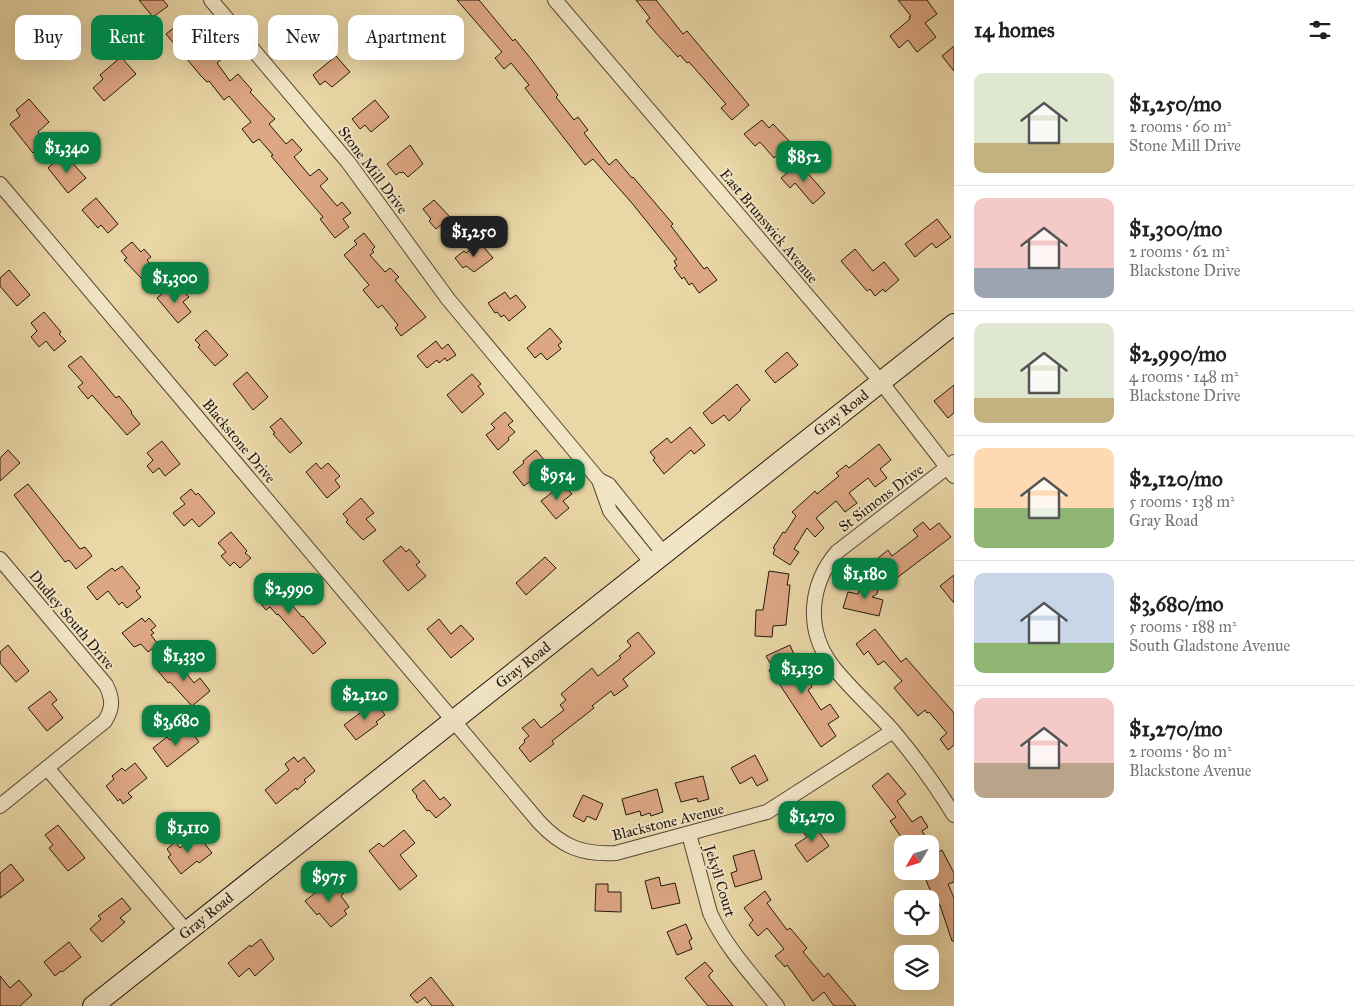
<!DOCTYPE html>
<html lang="en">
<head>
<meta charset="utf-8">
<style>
  :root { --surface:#fff; --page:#f2f2f2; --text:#202124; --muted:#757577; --line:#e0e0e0; --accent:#0b8043 }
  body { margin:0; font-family:"IM FELL Great Primer",serif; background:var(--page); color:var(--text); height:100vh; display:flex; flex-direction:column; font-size:19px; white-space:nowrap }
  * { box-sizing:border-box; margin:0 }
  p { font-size:16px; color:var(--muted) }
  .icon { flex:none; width:28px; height:28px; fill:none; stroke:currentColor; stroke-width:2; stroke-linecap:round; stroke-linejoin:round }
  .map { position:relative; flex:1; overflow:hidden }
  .side { display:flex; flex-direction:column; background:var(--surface); width:400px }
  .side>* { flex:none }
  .hud { position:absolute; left:15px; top:15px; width:475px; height:45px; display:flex; gap:10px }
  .needle { width:32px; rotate:232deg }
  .buttons { position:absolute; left:894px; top:835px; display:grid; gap:10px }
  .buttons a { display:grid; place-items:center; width:45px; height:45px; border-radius:10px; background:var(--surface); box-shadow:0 5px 20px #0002; font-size:25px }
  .price { position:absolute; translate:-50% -42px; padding:0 11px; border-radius:10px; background:var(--accent); color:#fff; font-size:16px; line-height:32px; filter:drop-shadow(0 1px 2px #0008) }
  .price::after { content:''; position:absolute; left:50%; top:30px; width:15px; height:11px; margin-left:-8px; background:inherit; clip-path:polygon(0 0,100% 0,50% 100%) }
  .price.on { background:#222; color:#fff }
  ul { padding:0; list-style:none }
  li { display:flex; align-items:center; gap:15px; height:125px; padding:0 20px }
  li+li { border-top:1px solid var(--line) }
  li span { display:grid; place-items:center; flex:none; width:140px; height:100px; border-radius:10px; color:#555 }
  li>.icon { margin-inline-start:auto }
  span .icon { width:60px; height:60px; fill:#fffc; stroke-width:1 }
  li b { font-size:21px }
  h2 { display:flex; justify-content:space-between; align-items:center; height:60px; padding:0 20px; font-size:21px }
  .chip { padding:0 18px; border-radius:10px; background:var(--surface); box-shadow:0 5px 20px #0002; font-size:18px; line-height:45px }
  .chip.on { background:var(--accent); color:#fff }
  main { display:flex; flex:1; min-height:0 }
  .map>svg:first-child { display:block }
  .building { fill:#dda783; stroke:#23170f }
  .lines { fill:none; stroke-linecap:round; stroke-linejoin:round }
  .street-casing { stroke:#554735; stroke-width:16 }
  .secondary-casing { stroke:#23170f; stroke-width:22 }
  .street { stroke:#f1e5c5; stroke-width:14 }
  .secondary { stroke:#f1e5c5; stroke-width:20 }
  .labels { text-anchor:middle; stroke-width:4; stroke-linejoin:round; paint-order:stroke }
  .street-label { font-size:15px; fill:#23170f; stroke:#f1e5c5 }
</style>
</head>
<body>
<main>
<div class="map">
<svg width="954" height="1006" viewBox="0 0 954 1006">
  <rect width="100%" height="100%" fill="#ead7a6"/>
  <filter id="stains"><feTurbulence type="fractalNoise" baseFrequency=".004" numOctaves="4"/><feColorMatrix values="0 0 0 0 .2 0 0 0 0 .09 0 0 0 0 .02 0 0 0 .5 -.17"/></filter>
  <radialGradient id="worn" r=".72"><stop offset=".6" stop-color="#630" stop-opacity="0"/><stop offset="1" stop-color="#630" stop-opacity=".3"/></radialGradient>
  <g class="building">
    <path d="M139 0H163L168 6 153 17Z"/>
    <path d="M457 0H479L513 41 515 39 531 59 558 95 556 97 574 120 578 117 588 130 584 133 609 165 616 159 632 178 633 177 673 224 671 226 704 269 707 267 717 280 699 293 692 283 689 285 684 277 682 279 674 268 677 266 674 261 677 259 631 202 593 159 585 165 525 88 529 85 511 63 504 69 495 58 502 52Z"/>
    <path d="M636 0H656L683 34 687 31 749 105 732 120 721 108 726 104 689 62 687 63 680 55 678 57 656 33 646 21 650 18Z"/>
    <path d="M898 0H927L937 14 925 23 936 37 917 52 908 40 899 48 890 36 910 19 909 17 911 16Z"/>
    <path d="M188 17 197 28 189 35 206 55 215 48 223 58 217 63 230 81 238 74 252 90 250 92 275 119 269 124 286 144 292 139 302 150 294 157 310 176 319 169 328 179 320 186 337 206 342 202 351 213 343 219 349 227 335 238 320 219 323 217 271 156 273 155 259 139 253 143 242 129 251 122 229 96 224 100 209 81 207 82 201 76 166 34Z"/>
    <path d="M285 18 305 43 294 52 281 36 283 34 276 26Z"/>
    <path d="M954 46V71L942 56Z"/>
    <path d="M336 56 350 72 332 87 325 81 320 85 313 75Z"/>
    <path d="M121 57 136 74 104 101 93 88 103 79 100 75Z"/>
    <path d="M29 99 49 122 38 132 46 142 33 153 10 124 20 116 16 110Z"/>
    <path d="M375 100 389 117 371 132 365 125 360 129 352 119Z"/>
    <path d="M762 120 769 128 773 124 791 143 774 158 760 142 755 146 744 134Z"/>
    <path d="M410 145 423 164 408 177 403 172 401 173 400 172 396 175 387 164Z"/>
    <path d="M62 155 65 159 67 157 86 178 68 193 48 168Z"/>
    <path d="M799 163 825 193 813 204 795 183 790 188 781 178Z"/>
    <path d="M96 198 118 224 108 233 101 225 98 228 82 210Z"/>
    <path d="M434 200 450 217 436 229 429 221 431 219 423 209Z"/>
    <path d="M937 219 951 237 936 248 932 243 915 257 905 244Z"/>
    <path d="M364 233 375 247 372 250 374 252 370 255 385 272 390 268 399 277 395 280 426 317 401 336 395 328 398 325 382 305 378 308 363 290 369 285 344 255 357 244 354 241Z"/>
    <path d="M132 242 141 252 144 249 151 257 147 260 155 269 142 279 124 260 127 258 121 251Z"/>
    <path d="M481 244 493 258 474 272 466 266 463 268 455 258 464 251 466 253 472 248 473 251Z"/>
    <path d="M855 249 873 271 884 262 899 280 885 292 883 289 875 296 870 289 867 291 841 261Z"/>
    <path d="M9 270 30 295 17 306 0 286V278Z"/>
    <path d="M170 287 177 295 182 290 189 297 183 302 191 312 178 323 157 298Z"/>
    <path d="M505 292 510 299 516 295 526 307 509 321 504 315 501 317 497 312 495 313 488 303Z"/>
    <path d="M44 312 61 332 59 334 66 341 54 351 46 341 39 347 31 337 37 331 31 323Z"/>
    <path d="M550 328 562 342 558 345 561 349 547 360 541 353 535 358 527 348Z"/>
    <path d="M206 330 228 355 215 366 198 347 200 345 195 340Z"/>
    <path d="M436 341 442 349 448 344 456 355 447 361 445 358 439 363 437 360 427 368 417 356Z"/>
    <path d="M787 352 798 365 775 383 765 371Z"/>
    <path d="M81 356 116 398 119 396 132 412 131 413 140 424 127 435 92 395 88 399 78 387 83 383 68 366Z"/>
    <path d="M247 372 268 397 253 410 233 384Z"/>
    <path d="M472 374 481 384 478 386 484 394 462 413 447 395Z"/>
    <path d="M737 384 750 400 740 409 741 410 729 421 724 415 712 424 703 413Z"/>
    <path d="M954 385V413L948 418 934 401Z"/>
    <path d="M505 412 513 421 508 425 515 432 508 438 509 440 498 450 486 435 495 428 491 424Z"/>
    <path d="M281 418 302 443 290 453 273 434 275 433 270 427Z"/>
    <path d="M690 427 705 445 694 454 691 450 664 474 653 460 655 458 650 452 667 438 671 443Z"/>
    <path d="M162 441 180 464 165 476 159 468 153 473 147 466 153 460 147 453Z"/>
    <path d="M879 444 891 460 880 469 887 478 875 487 868 478 849 493 857 503 845 512 836 501 816 518 824 528 815 537 807 528 794 549 799 552 790 565 773 554 775 549 773 548 783 532 785 533 796 516 792 512 815 491 817 494 839 476 836 473 846 465 849 468Z"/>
    <path d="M8 450 20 463 0 481V458Z"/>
    <path d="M536 450 545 461 540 465 546 473 532 485 529 482 524 486 513 472 524 463 523 461Z"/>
    <path d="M316 463 321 469 328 463 340 476 335 480 340 487 327 498 306 472Z"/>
    <path d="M28 484 80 549 85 547 92 556 76 569 69 560 65 562 14 495Z"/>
    <path d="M563 484 572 494 563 501 569 508 556 519 541 501Z"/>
    <path d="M191 489 196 495 198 493 215 513 199 527 192 519 184 526 173 513 185 504 180 498Z"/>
    <path d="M361 498 374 513 366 519 376 530 363 540 346 522 348 520 343 514Z"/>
    <path d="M923 522 930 530 939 523 951 537 894 580 877 559 888 550 892 556 918 536 913 530Z"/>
    <path d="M231 532 247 551 245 553 251 558 240 568 234 562 230 566 221 556 226 552 218 543Z"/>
    <path d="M401 546 406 552 409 549 420 562 416 565 426 576 408 591 383 561Z"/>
    <path d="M545 557 556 568 526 595 516 583Z"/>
    <path d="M122 566 140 588 136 591 141 597 127 608 122 602 119 605 108 591 97 600 87 587 112 568 115 571Z"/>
    <path d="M769 571 789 574 787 585H790L786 625 773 626 772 637 755 636 756 610H763Z"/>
    <path d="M954 575V603L940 586Z"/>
    <path d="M268 579 274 587 276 585 302 617 303 616 326 643 313 654 278 614 277 615 270 607 266 610 257 599 261 597 254 589Z"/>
    <path d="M862 580 879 584 877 594 872 597 883 600 879 616 843 608 848 592 858 594Z"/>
    <path d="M142 618 145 622 149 618 156 626 151 630 154 633 151 635 158 644 148 652 141 644 134 647 122 633Z"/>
    <path d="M439 619 451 634 461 625 474 639 451 658 427 629Z"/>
    <path d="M875 629 901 662 906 658 954 713V745L948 750 940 739 947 733 929 712 927 713 925 710 918 716 894 688 902 681 884 661 878 665 868 651 864 655 856 644Z"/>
    <path d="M638 632 655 653 623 679 628 686 614 696 611 691 592 706 594 708 552 741 554 744 530 762 519 748 525 742 524 740 529 736 522 728 534 719 541 728 564 710 560 705 566 700 561 694 592 668 598 676 621 658 619 656 631 646 627 641Z"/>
    <path d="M8 645 29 671 16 682 0 663V652Z"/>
    <path d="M790 645 795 657H793L803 677 805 676 812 687 808 690 821 710 830 704 839 717 828 724 836 736 821 747 776 679 774 680 769 670 773 668 766 656Z"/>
    <path d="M174 658 194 683 200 678 210 691 192 706 170 682 168 683 158 671Z"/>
    <path d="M50 691 57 700 52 704 63 718 47 731 28 708Z"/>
    <path d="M375 702 385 715 376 722 378 724 356 740 344 725Z"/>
    <path d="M188 727 199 742 167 767 153 748 167 737 170 740Z"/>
    <path d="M755 755 768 780 757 786 752 777 740 784 731 768Z"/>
    <path d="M294 757 298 762 304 757 315 771 304 780 306 782 297 790 296 788 276 804 265 790 289 770 285 764Z"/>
    <path d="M135 763 147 778 128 793 132 797 123 804 120 799 118 801 106 786 114 779 112 776 122 768 125 771Z"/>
    <path d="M888 773 906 794 897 801 912 822 921 816 928 827 922 831 930 844H906L890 821 896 817 872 786Z"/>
    <path d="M703 776 709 799 698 802 697 798 681 802 675 783Z"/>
    <path d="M424 780 440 800 444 797 451 805 436 818 429 810 427 811 416 797 417 796 412 790Z"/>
    <path d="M657 789 663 812 651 816 650 813 641 816 640 811 626 815 622 799Z"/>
    <path d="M583 795 603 804 596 820 587 816 584 822 573 816Z"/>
    <path d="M812 822 829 846 807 862 795 845 807 837 801 829Z"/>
    <path d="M58 825 85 858 68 871 49 848 53 845 45 835Z"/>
    <path d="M404 830 415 843 400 855 417 876 400 890 369 851 379 843 383 847Z"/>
    <path d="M197 834 212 853 199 863 197 861 181 874 168 857 171 855 167 849 175 842 180 848Z"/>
    <path d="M930 842 937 853 942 850 954 873V882L948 884 954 898V941H952L940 905 937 906 922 871H930Z"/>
    <path d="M754 850 762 879 735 887 731 873 737 871 733 856Z"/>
    <path d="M11 864 24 880 0 898V873Z"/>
    <path d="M659 877 661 886 675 883 680 903 652 909 645 881Z"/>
    <path d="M334 878 345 892 341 896 349 907 344 911 347 914 331 927 319 913 317 915 305 901Z"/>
    <path d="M596 884H608V892H621V912L595 911Z"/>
    <path d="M765 891 771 900 767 903 787 930 790 928 807 948 803 952 824 977 828 973 856 1006H834L824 992 813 1001 787 965 785 967 775 956 784 949 767 928 758 936 749 925 753 920 744 908Z"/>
    <path d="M122 898 131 909 120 918 125 922 102 942 90 929 101 919 98 916Z"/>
    <path d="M686 924 692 939 689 941 692 949 677 955 667 932Z"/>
    <path d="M261 939 274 959 255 976 249 968 239 977 228 963 250 945 251 947Z"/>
    <path d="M69 942 81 957 62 972 61 971 55 976 44 962Z"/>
    <path d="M705 962 713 971 709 975V977L733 1006H708L685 978Z"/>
    <path d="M0 976 10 988 19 980 32 995 20 1006H0Z"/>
    <path d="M431 977 454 1006H432L425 997 417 1003 410 995Z"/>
  </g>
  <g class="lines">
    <g class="street-casing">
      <g id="street">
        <path d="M211 0 348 162 448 299 599 480"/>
        <path d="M555 0 881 382 954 476"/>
        <path d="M0 184 539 822C562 847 583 855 616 853L767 812 893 731"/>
        <path d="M954 462 837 552C810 584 805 628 831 664 849 688 874 709 894 732 916 758 936 786 954 815"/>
        <path d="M0 559 106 685C113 699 113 708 105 721L0 806"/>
        <path d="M652 563 610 511 599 480 609 485 664 554"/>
        <path d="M47 768 187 932"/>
        <path d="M689 834 710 913C726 948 753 976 777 1006"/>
      </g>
    </g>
    <g class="secondary-casing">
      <path id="secondary" d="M93 1006 954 324"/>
    </g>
    <use href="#street" class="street"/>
    <use href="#secondary" class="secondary"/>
  </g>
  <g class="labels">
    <g class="street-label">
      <text transform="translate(373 170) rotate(53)" y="5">Stone Mill Drive</text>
      <text transform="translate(769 226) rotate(50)" y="5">East Brunswick Avenue</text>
      <text transform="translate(841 413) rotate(-38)" y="5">Gray Road</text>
      <text transform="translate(239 441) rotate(50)" y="5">Blackstone Drive</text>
      <text transform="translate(881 498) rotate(-37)" y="5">St Simons Drive</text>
      <text transform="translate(72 620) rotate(50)" y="5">Dudley South Drive</text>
      <text transform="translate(523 665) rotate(-38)" y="5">Gray Road</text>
      <text transform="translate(668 822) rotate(-14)" y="5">Blackstone Avenue</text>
      <text transform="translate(720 881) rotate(73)" y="5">Jekyll Court</text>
      <text transform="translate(206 916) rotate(-39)" y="5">Gray Road</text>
    </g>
  </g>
  <rect width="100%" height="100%" filter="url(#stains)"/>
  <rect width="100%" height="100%" fill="url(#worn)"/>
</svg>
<div class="buttons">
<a><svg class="needle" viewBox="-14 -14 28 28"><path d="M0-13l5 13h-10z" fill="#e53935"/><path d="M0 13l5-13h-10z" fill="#757577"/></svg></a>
<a><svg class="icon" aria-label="locate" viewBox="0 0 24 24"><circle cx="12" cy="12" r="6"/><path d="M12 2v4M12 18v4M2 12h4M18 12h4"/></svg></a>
<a><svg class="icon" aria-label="layers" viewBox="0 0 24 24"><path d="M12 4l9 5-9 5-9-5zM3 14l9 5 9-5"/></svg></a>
</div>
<b class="price" style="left:67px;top:174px">$1,340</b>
<b class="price" style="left:804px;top:183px">$852</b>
<b class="price on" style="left:474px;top:258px">$1,250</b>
<b class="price" style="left:175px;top:304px">$1,300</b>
<b class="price" style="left:557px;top:501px">$954</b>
<b class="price" style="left:865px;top:600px">$1,180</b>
<b class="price" style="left:289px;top:615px">$2,990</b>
<b class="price" style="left:184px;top:682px">$1,330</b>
<b class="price" style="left:802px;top:695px">$1,130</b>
<b class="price" style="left:365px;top:721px">$2,120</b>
<b class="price" style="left:176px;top:747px">$3,680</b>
<b class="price" style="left:812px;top:843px">$1,270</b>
<b class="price" style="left:188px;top:854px">$1,110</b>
<b class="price" style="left:329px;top:903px">$975</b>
<div class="hud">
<a class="chip">Buy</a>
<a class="chip on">Rent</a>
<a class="chip">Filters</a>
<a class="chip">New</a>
<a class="chip">Apartment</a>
</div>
</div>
<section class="side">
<h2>14 homes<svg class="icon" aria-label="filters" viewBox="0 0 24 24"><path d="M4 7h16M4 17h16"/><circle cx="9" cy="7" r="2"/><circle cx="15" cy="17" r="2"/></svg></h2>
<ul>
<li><span style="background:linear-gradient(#dfe7d0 70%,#c2b280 0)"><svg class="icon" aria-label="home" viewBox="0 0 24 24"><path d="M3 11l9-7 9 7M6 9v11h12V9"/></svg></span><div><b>$1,250/mo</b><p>2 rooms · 60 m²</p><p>Stone Mill Drive</p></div></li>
<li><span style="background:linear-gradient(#f6c9c9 70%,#9aa5b1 0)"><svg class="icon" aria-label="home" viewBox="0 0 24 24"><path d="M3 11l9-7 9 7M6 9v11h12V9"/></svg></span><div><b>$1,300/mo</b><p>2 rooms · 62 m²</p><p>Blackstone Drive</p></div></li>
<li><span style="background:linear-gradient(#dfe7d0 75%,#c2b280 0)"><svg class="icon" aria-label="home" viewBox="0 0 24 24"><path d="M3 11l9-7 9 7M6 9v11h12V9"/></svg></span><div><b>$2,990/mo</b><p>4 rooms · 148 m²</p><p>Blackstone Drive</p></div></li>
<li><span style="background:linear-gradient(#ffd9b3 60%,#8fb573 0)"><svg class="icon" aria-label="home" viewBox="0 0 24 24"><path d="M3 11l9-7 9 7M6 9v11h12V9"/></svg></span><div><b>$2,120/mo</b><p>5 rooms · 138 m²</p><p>Gray Road</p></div></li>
<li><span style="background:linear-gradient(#c9d6e8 70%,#8fb573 0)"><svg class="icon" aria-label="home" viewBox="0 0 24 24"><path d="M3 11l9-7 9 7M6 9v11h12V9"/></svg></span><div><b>$3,680/mo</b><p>5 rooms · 188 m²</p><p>South Gladstone Avenue</p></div></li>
<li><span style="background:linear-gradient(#f6c9c9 65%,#b9a48a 0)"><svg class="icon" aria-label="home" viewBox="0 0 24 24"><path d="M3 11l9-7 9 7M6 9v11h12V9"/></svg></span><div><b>$1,270/mo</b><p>2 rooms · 80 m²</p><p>Blackstone Avenue</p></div></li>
</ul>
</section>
</main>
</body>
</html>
